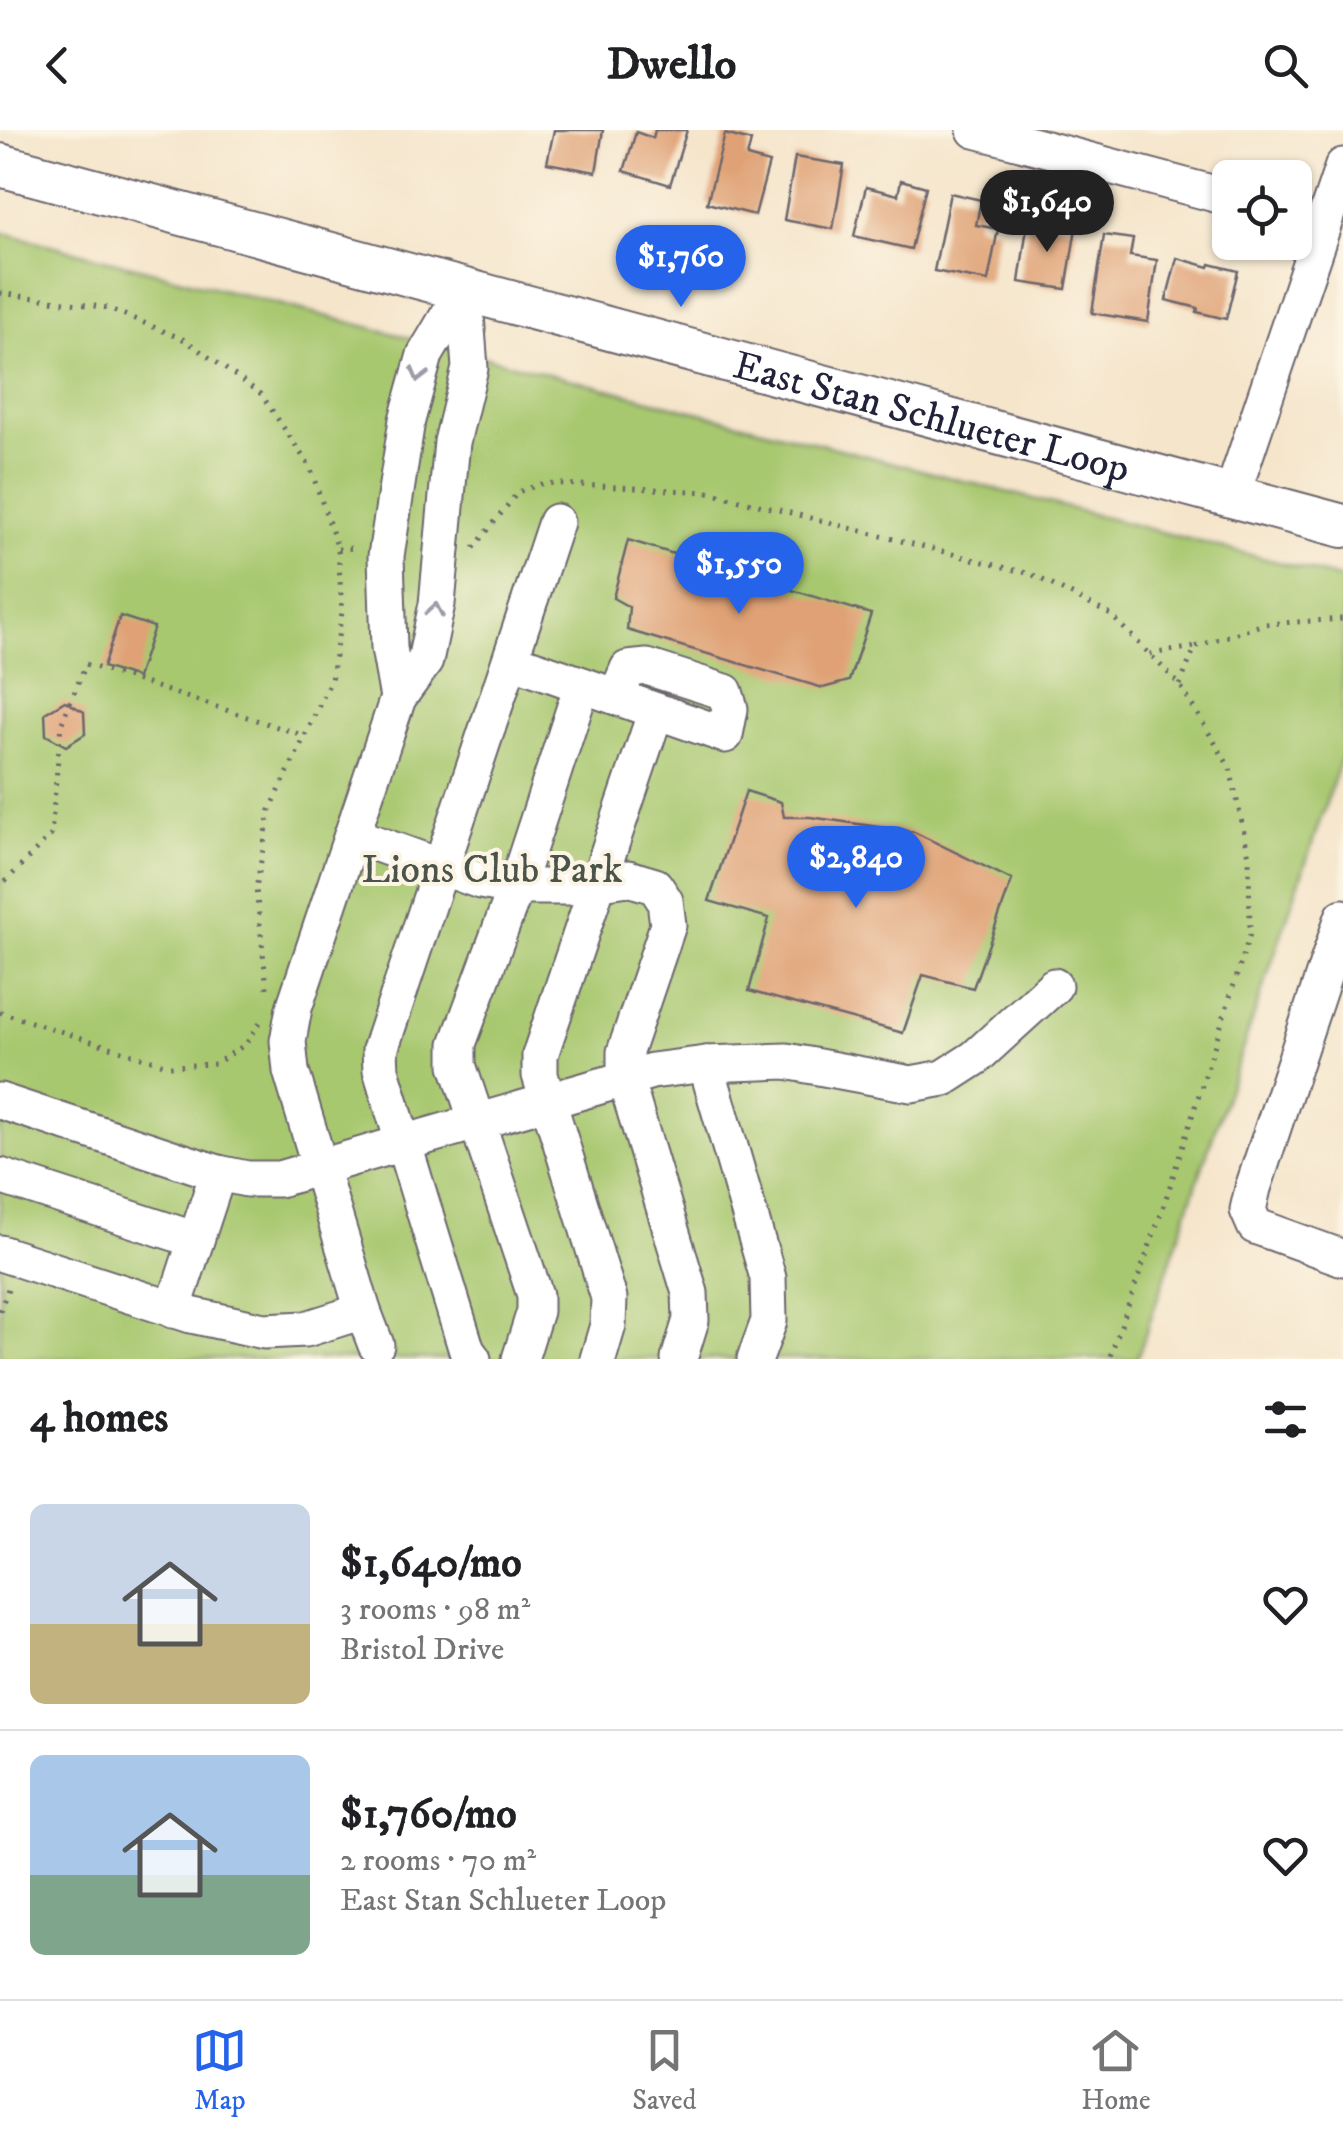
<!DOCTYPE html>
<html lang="en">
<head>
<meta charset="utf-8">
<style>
  :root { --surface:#fff; --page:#f6f6f6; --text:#202124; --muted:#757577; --line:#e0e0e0; --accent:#2563eb }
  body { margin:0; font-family:"IM FELL DW Pica",serif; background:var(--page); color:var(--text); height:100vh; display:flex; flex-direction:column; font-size:38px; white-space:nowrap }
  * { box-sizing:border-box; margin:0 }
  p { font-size:32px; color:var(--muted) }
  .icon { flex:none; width:55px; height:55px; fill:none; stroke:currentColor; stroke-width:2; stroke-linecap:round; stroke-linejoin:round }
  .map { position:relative; height:1229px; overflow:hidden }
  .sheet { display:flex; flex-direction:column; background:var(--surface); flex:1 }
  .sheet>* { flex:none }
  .fabs { position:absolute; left:1212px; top:30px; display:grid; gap:20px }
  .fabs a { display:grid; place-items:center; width:100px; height:100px; border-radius:15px; background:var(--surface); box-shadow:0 2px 8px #0004; font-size:50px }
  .price { position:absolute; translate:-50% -85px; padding:0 22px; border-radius:35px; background:var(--accent); color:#fff; font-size:32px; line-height:65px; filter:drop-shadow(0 2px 5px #0008) }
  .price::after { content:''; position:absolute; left:50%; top:60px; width:30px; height:22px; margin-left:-15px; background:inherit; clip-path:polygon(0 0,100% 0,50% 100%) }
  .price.selected { background:#222; color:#fff }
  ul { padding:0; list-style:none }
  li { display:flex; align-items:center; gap:30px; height:250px; padding:0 30px }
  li+li { border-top:2px solid var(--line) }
  li span { display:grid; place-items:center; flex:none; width:280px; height:200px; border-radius:15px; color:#555 }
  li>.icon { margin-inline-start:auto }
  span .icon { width:120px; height:120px; fill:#fffc; stroke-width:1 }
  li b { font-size:42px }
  h2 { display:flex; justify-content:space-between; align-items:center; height:120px; padding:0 30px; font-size:42px }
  header { display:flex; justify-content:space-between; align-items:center; height:130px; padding:0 30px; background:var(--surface); font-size:45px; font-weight:700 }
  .dock { display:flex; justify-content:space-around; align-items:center; height:140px; border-top:2px solid var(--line); background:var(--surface); font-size:28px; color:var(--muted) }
  .dock a { display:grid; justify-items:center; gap:5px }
  .dock .selected { color:var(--accent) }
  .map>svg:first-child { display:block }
  .green { fill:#a8c870; stroke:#657556; stroke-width:2.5 }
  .building { fill:#dfa175 }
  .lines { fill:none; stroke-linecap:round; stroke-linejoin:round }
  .minor-casing { stroke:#6c666d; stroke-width:39 }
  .major-casing { stroke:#6c666d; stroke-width:46 }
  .path { stroke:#6c666d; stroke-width:5; stroke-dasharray:2.5 8; stroke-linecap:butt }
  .minor { stroke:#fff; stroke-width:35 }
  .major { stroke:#fff; stroke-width:42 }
  .oneway { stroke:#9c9ca7 }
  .labels { text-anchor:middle; stroke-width:8; stroke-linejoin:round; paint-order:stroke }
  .street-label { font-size:40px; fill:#22223b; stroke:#fcf5e5 }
  .park-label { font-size:40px; fill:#4a544b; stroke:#fcf5e5 }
</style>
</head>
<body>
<header><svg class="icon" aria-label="back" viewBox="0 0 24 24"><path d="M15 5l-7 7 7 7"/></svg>Dwello<svg class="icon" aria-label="search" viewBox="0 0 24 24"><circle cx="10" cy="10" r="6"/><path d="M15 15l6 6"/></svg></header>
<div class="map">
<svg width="1343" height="1229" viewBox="0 0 1343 1229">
  <rect width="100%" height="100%" fill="#fcf5e5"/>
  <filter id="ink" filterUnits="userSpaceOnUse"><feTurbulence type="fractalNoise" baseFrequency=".01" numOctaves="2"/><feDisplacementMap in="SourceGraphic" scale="20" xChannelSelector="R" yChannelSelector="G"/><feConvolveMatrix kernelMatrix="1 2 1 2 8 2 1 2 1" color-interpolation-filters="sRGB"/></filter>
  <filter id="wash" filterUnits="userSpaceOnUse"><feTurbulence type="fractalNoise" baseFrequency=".0048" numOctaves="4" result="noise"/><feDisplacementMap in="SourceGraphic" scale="40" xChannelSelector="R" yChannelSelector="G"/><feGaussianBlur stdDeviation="2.25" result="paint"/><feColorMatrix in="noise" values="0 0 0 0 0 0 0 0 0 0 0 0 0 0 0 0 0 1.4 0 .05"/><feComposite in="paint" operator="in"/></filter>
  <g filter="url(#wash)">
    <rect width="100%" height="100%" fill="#f5e5cb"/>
    <path class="green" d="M0 102 1343 449V623L1137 1229H0Z"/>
    <g id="blocks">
      <g class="building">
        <path d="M554 0H603L596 42 547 33Z"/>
        <path d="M655 0H687L670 55 624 41 636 2 653 8Z"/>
        <path d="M725 4 751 11 747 27 769 33 755 85 707 73Z"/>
        <path d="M795 27 844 35 833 99 784 90Z"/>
        <path d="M901 50 926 57 911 119 854 106 866 57 898 65Z"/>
        <path d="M950 63 981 70 976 95 998 99 988 151 934 141Z"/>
        <path d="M1028 90 1076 98 1066 159 1019 152Z"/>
        <path d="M1104 105 1133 109 1130 126 1157 130 1148 192 1092 183Z"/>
        <path d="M1177 128 1209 137 1210 134 1238 141 1226 189 1197 182 1198 178 1166 170Z"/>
        <path d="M628 410 871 484 849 551 823 558 627 500 629 477 613 468Z"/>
        <path d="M120 486 154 497 137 548 103 537Z"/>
        <path d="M65 571 84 582 85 604 66 616 46 605 45 583Z"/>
        <path d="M746 661 781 672 784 687H810L914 702 1012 750 973 858 923 845 903 903 749 861 769 788 709 771Z"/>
      </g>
    </g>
  </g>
  <g filter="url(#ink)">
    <use href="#blocks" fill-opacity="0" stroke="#6c666d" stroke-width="2.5"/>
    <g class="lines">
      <g class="minor-casing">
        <g id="minor">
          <path d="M975 0 1230 68"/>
          <path d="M1232 365 1343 36"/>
          <path d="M511 530 725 605 730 579 725 562 647 537 628 539 616 567"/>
          <path d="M398 568 389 518 386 426 407 290 425 225 464 159"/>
          <path d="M352 705 480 751 516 757H568L628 748 655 756 665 771 668 795 625 922V948L690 1163 691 1190 679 1229"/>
          <path d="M1343 787 1253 1058 1248 1080 1255 1096 1343 1128"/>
          <path d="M706 934 768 1148 769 1191 755 1229"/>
          <path d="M0 971 218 1043 247 1049H279L652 941 706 934 786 931 911 954 944 948 975 928 1054 856"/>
          <path d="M0 1046 196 1110"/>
          <path d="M0 1123 191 1185 264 1201 306 1199 363 1181"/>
          <path d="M173 1180 218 1043"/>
          <path d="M376 1215 363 1181 291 941 288 911 294 878 398 568 425 531 437 474 452 312 470 238 464 159"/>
          <path d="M473 1229 467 1221 381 940 380 920 556 392"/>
          <path d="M520 1229 535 1181V1165L458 935V914L516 757 582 555"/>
          <path d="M598 1229 608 1195 609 1168 540 945V925L656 581"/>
        </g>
      </g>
      <g class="major-casing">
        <g id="major">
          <path id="s1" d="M0 35 1343 396"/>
        </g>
      </g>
      <g class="path">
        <path d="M0 163 108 178 185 210 261 264 310 337 338 419 342 482 331 550 305 606 86 534 61 595 51 705 0 757"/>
        <path d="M474 418 518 362 544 353 708 362 1031 444 1111 485 1180 555 1230 638 1249 726 1250 804 1162 1081 1109 1229"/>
        <path d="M338 419 358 418"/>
        <path d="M1150 524 1195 517"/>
        <path d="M1180 555 1195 517 1264 494 1343 489"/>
        <path d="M267 858 256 759 270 680 305 606"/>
        <path d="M0 882 170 936 215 934 246 914 260 892"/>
        <path d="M0 1181 9 1156"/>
      </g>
      <use href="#minor" class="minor"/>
      <use href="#major" class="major"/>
    </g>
    <defs><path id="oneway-chevron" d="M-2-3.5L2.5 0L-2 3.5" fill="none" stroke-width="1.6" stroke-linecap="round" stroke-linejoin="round" transform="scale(2.5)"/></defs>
    <g class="oneway">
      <use href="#oneway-chevron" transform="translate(419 245) rotate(105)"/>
      <use href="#oneway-chevron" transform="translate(435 480) rotate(-80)"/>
    </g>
  </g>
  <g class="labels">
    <g class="street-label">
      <text dy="14" stroke="none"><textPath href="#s1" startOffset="965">East Stan Schlueter Loop</textPath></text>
    </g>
    <g class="park-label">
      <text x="492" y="752">Lions Club Park</text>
    </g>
  </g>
</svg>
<div class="fabs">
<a><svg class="icon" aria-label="locate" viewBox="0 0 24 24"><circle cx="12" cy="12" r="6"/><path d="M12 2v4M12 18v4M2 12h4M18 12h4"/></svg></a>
</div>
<b class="price selected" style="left:1047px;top:125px">$1,640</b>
<b class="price" style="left:681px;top:180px">$1,760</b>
<b class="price" style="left:739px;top:487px">$1,550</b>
<b class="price" style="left:856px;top:781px">$2,840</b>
</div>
<section class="sheet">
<h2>4 homes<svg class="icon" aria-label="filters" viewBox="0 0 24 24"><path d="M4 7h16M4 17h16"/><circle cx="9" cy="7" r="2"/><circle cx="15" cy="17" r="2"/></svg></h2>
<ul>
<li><span style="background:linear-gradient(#c9d6e8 60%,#c2b280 0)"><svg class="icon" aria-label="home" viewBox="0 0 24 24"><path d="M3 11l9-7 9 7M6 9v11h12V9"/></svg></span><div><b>$1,640/mo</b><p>3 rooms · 98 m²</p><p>Bristol Drive</p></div><svg class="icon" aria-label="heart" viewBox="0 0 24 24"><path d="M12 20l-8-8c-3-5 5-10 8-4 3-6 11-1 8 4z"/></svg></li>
<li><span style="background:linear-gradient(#a9c7e8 60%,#7fa58c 0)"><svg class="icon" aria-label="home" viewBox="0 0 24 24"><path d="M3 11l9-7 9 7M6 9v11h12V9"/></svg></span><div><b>$1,760/mo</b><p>2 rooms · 70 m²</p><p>East Stan Schlueter Loop</p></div><svg class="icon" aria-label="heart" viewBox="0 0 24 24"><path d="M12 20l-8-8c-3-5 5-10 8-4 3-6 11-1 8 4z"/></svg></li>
</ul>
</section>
<nav class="dock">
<a class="selected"><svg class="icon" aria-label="map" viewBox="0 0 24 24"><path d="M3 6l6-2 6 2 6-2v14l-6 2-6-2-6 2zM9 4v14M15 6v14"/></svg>Map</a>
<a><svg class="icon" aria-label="saved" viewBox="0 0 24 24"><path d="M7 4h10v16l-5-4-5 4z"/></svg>Saved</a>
<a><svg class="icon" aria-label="home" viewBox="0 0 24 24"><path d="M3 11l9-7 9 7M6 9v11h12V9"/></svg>Home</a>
</nav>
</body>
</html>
